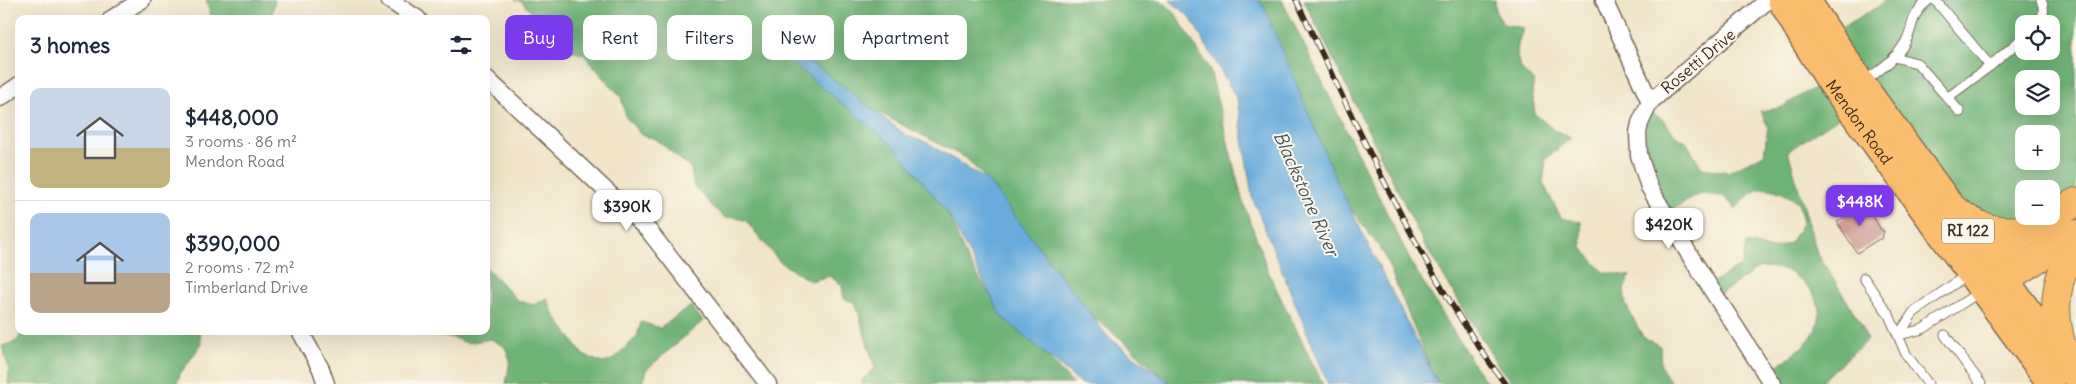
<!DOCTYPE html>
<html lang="en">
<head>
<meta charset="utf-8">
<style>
  :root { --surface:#fff; --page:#f2f2f3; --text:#1f2937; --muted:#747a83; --line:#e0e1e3; --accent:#7c3aed }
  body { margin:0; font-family:Delius,sans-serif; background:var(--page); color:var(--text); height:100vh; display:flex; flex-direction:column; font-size:19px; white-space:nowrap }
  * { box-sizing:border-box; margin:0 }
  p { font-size:16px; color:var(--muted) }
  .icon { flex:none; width:28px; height:28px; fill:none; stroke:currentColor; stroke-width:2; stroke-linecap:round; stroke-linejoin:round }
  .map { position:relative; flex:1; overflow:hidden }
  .details { position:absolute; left:15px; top:15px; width:475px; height:320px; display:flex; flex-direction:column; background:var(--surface); border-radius:10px; box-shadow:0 5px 20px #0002 }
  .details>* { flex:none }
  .top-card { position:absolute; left:505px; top:15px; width:475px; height:45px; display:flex; gap:10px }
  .fabs { position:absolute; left:2015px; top:15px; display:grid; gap:10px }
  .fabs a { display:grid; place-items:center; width:45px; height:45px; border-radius:10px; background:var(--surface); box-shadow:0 5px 20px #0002; font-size:25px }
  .price { position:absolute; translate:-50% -42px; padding:0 11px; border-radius:10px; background:#fff; color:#222; font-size:16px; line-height:32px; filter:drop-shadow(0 1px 2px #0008) }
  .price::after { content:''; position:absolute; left:50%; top:30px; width:15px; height:11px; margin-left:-8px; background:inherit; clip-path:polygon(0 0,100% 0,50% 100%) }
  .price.current { background:var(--accent); color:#fff }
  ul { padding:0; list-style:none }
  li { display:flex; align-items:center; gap:15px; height:125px; padding:0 15px }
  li+li { border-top:1px solid var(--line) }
  li span { display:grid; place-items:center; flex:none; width:140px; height:100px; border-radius:10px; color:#555 }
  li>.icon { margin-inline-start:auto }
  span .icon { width:60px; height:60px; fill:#fffc; stroke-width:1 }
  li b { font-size:21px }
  h2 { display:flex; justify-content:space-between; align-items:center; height:60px; padding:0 15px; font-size:21px }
  .tag { padding:0 18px; border-radius:10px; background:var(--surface); box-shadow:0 5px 20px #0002; font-size:18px; line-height:45px }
  .tag.current { background:var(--accent); color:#fff }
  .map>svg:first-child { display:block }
  .forest { fill:#6eb275; stroke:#546e4a; fill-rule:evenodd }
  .water { fill:#67abdc; stroke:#516a7d }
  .building { fill:#cf9d95 }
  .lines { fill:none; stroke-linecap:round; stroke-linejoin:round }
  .lane-casing { stroke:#7b6b5a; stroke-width:11 }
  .street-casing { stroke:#7b6b5a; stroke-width:19 }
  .primary-casing { stroke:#7b6b5a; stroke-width:29 }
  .highway-casing { stroke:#7b6b5a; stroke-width:30 }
  .lane { stroke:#fff; stroke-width:9 }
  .street { stroke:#fff; stroke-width:16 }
  .primary { stroke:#fbbd6e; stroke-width:26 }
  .highway { stroke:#fbbd6e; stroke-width:28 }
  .rail-casing { stroke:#3b2a1e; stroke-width:5.5 }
  .rail { stroke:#fbf7ec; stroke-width:4; stroke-dasharray:11; stroke-linecap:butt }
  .labels { text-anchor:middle; stroke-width:4; stroke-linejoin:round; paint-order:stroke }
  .shield { fill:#fbf7ec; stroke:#75685c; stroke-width:1 }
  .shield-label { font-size:15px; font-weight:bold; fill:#3b2a1e }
  .street-label { font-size:16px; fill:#3b2a1e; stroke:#fbf7ec }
  .water-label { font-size:18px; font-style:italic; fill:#4a5760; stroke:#fbf7ec }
</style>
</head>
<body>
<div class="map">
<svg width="2076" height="384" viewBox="0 0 2076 384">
  <rect width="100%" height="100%" fill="#fbf7ec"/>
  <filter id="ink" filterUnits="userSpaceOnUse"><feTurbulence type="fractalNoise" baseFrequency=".02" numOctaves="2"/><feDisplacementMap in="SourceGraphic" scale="10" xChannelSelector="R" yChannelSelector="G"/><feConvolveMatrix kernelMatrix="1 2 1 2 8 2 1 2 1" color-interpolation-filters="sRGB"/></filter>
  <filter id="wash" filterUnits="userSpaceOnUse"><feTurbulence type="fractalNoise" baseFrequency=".0096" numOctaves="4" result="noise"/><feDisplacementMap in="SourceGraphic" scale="20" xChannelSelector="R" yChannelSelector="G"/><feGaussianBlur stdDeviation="1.12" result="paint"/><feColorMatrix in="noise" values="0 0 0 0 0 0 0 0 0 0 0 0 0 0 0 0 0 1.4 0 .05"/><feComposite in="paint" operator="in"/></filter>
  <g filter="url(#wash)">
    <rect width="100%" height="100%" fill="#f1e5c9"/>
    <g class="forest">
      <path d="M206 0H275L272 12 275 19H212Z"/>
      <path d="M515 0H1161L1175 13 1210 70 1242 199 1270 276 1323 384H1170L1120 338 1060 292 1034 259 994 188 966 158 864 105 926 178 943 202 966 257 988 293 1073 384H862V380L875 368 855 302 844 299 842 286 830 276 810 281 780 262 746 221 734 217 726 218 720 214 694 187 691 169 656 139 641 135 626 117 621 97 583 54 571 51H562L548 40 544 26 521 1Z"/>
      <path d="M1256 0H1282L1412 264 1474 365 1488 384H1440L1433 375 1384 254 1335 187Z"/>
      <path d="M1304 0H1495L1496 12 1503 24 1524 28C1514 49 1513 68 1535 81L1532 90 1535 114 1554 130 1571 138 1546 159 1543 183 1561 218 1581 222 1582 248 1603 272 1630 276 1624 290 1626 305 1643 337 1660 346 1661 367 1672 384H1513L1499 367 1424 244Z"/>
      <path d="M1884 0H2076V206L2020 238 1992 264 2001 254 2010 241 1960 220 1935 189 1828 36 1882 4ZM2024 24H2051V51H2024ZM2024 79H2051V106H2024ZM2024 134H2051V161H2024ZM2024 189H2051V216H2024Z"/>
      <path d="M1822 83 1846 113 1788 151 1817 253 1862 325 1867 340 1819 384H1769L1762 374C1779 364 1800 353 1811 337 1831 309 1812 284 1787 271 1780 267 1768 268 1760 267L1717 296 1705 287 1742 265 1746 243 1772 249 1790 243 1803 222 1798 202C1770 185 1757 181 1736 209L1723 196 1699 194 1666 213 1644 184 1647 110 1663 120 1678 138 1685 140 1702 168 1728 172 1764 154 1768 126 1760 111 1780 108Z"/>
      <path d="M486 267 518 301 534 305 547 298 553 313 583 355 603 363 612 360 637 337 641 322 660 328 689 307H692L703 321 646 370 642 384H506L510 360 505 347 491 339 467 343 454 338 417 334V331H486Z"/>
      <path d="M23 331H200L201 345 180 374 177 384H8L9 370 2 346 17 341Z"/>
    </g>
    <g class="water">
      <path d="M1169 0H1259L1264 7 1338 184 1438 384H1328L1252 197 1237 99 1190 17Z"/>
      <path d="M764 40 819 68 907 136 928 143 988 181 1108 337 1172 384H1081L1001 316 949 215 896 148Z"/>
    </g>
    <g id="blocks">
      <path class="building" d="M1854 202 1858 209 1866 204 1881 230 1884 231 1882 239H1879L1857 253 1837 222 1845 217 1841 209Z"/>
    </g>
  </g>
  <g filter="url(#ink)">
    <use href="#blocks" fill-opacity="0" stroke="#7b6b5a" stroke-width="1"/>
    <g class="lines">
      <g class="lane-casing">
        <g id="lane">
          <path d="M1935 0 1990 66 1947 98"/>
          <path d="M2039 24C2044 15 2045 9 2041 0"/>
          <path d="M1894 57 1917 63 1960 112"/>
          <path d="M1990 66 2024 37"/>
          <path d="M1863 83C1876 72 1894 61 1903 46 1916 27 1907 17 1929 0"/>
          <path d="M1864 278 1889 315 1906 354 1928 384"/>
          <path d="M1899 335 1923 329 1981 291"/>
          <path d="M1899 335 1913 313 1968 274"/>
          <path d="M1945 335 1981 384"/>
        </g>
      </g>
      <g class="street-casing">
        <g id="street">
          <path d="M389 0 418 19"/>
          <path d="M1604 0 1650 102"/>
          <path d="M1768 0 1650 102 1640 123 1638 133 1639 155 1649 187 1692 259 1772 384"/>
          <path d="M111 19 142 0"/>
          <path d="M486 78 649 231 768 384"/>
          <path d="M0 98 19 85"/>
          <path d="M300 331 321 369 326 384"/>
        </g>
      </g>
      <g class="primary-casing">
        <g id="primary">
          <path id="s1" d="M1781 0 1802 37 1831 83 2051 384"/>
          <path d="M1807 0 1862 84 2067 364"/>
        </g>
      </g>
      <g class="highway-casing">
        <g id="highway">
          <path d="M1950 206C1977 228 1999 237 2034 226"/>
          <path d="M1991 262 2021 236 2076 202"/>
          <path d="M2004 280 2076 234"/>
          <path d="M2073 372C2051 331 2049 285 2076 245"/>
        </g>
      </g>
      <use href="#lane" class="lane"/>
      <use href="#street" class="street"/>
      <use href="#primary" class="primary"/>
      <use href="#highway" class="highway"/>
      <g class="rail-casing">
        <path id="rail" d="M1296 0C1360 131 1418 266 1505 384"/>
      </g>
      <use href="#rail" class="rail"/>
    </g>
  </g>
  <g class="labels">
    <rect class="shield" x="1942" y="218.5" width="52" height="25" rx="4"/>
    <g class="shield-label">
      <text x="1968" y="236">RI 122</text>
    </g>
    <g class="street-label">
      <text transform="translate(1698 61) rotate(-40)" y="6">Rosetti Drive</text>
      <text dy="6" stroke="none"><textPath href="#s1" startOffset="145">Mendon Road</textPath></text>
    </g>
    <g class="water-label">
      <text transform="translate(1306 194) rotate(66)" y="6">Blackstone River</text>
    </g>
  </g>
</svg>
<div class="fabs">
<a><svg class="icon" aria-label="locate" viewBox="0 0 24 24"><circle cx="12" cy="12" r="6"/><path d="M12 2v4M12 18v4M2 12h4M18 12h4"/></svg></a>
<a><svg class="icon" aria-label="layers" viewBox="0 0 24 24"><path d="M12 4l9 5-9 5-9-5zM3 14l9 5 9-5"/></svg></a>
<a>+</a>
<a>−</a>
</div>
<b class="price current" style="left:1860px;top:227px">$448K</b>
<b class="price" style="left:627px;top:232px">$390K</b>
<b class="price" style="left:1669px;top:250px">$420K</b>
<div class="top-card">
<a class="tag current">Buy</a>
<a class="tag">Rent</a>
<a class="tag">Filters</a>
<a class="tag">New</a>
<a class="tag">Apartment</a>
</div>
<section class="details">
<h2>3 homes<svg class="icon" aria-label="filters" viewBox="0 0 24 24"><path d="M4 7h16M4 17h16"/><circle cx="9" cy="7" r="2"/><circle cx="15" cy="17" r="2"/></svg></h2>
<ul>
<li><span style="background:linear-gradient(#c9d6e8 60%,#c2b280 0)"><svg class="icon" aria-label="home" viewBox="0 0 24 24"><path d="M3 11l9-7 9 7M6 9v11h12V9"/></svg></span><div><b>$448,000</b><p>3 rooms · 86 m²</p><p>Mendon Road</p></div></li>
<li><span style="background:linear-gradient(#a9c7e8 60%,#b9a48a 0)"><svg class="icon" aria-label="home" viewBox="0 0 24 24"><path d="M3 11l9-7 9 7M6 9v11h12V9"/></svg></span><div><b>$390,000</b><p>2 rooms · 72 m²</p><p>Timberland Drive</p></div></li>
</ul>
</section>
</div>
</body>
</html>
